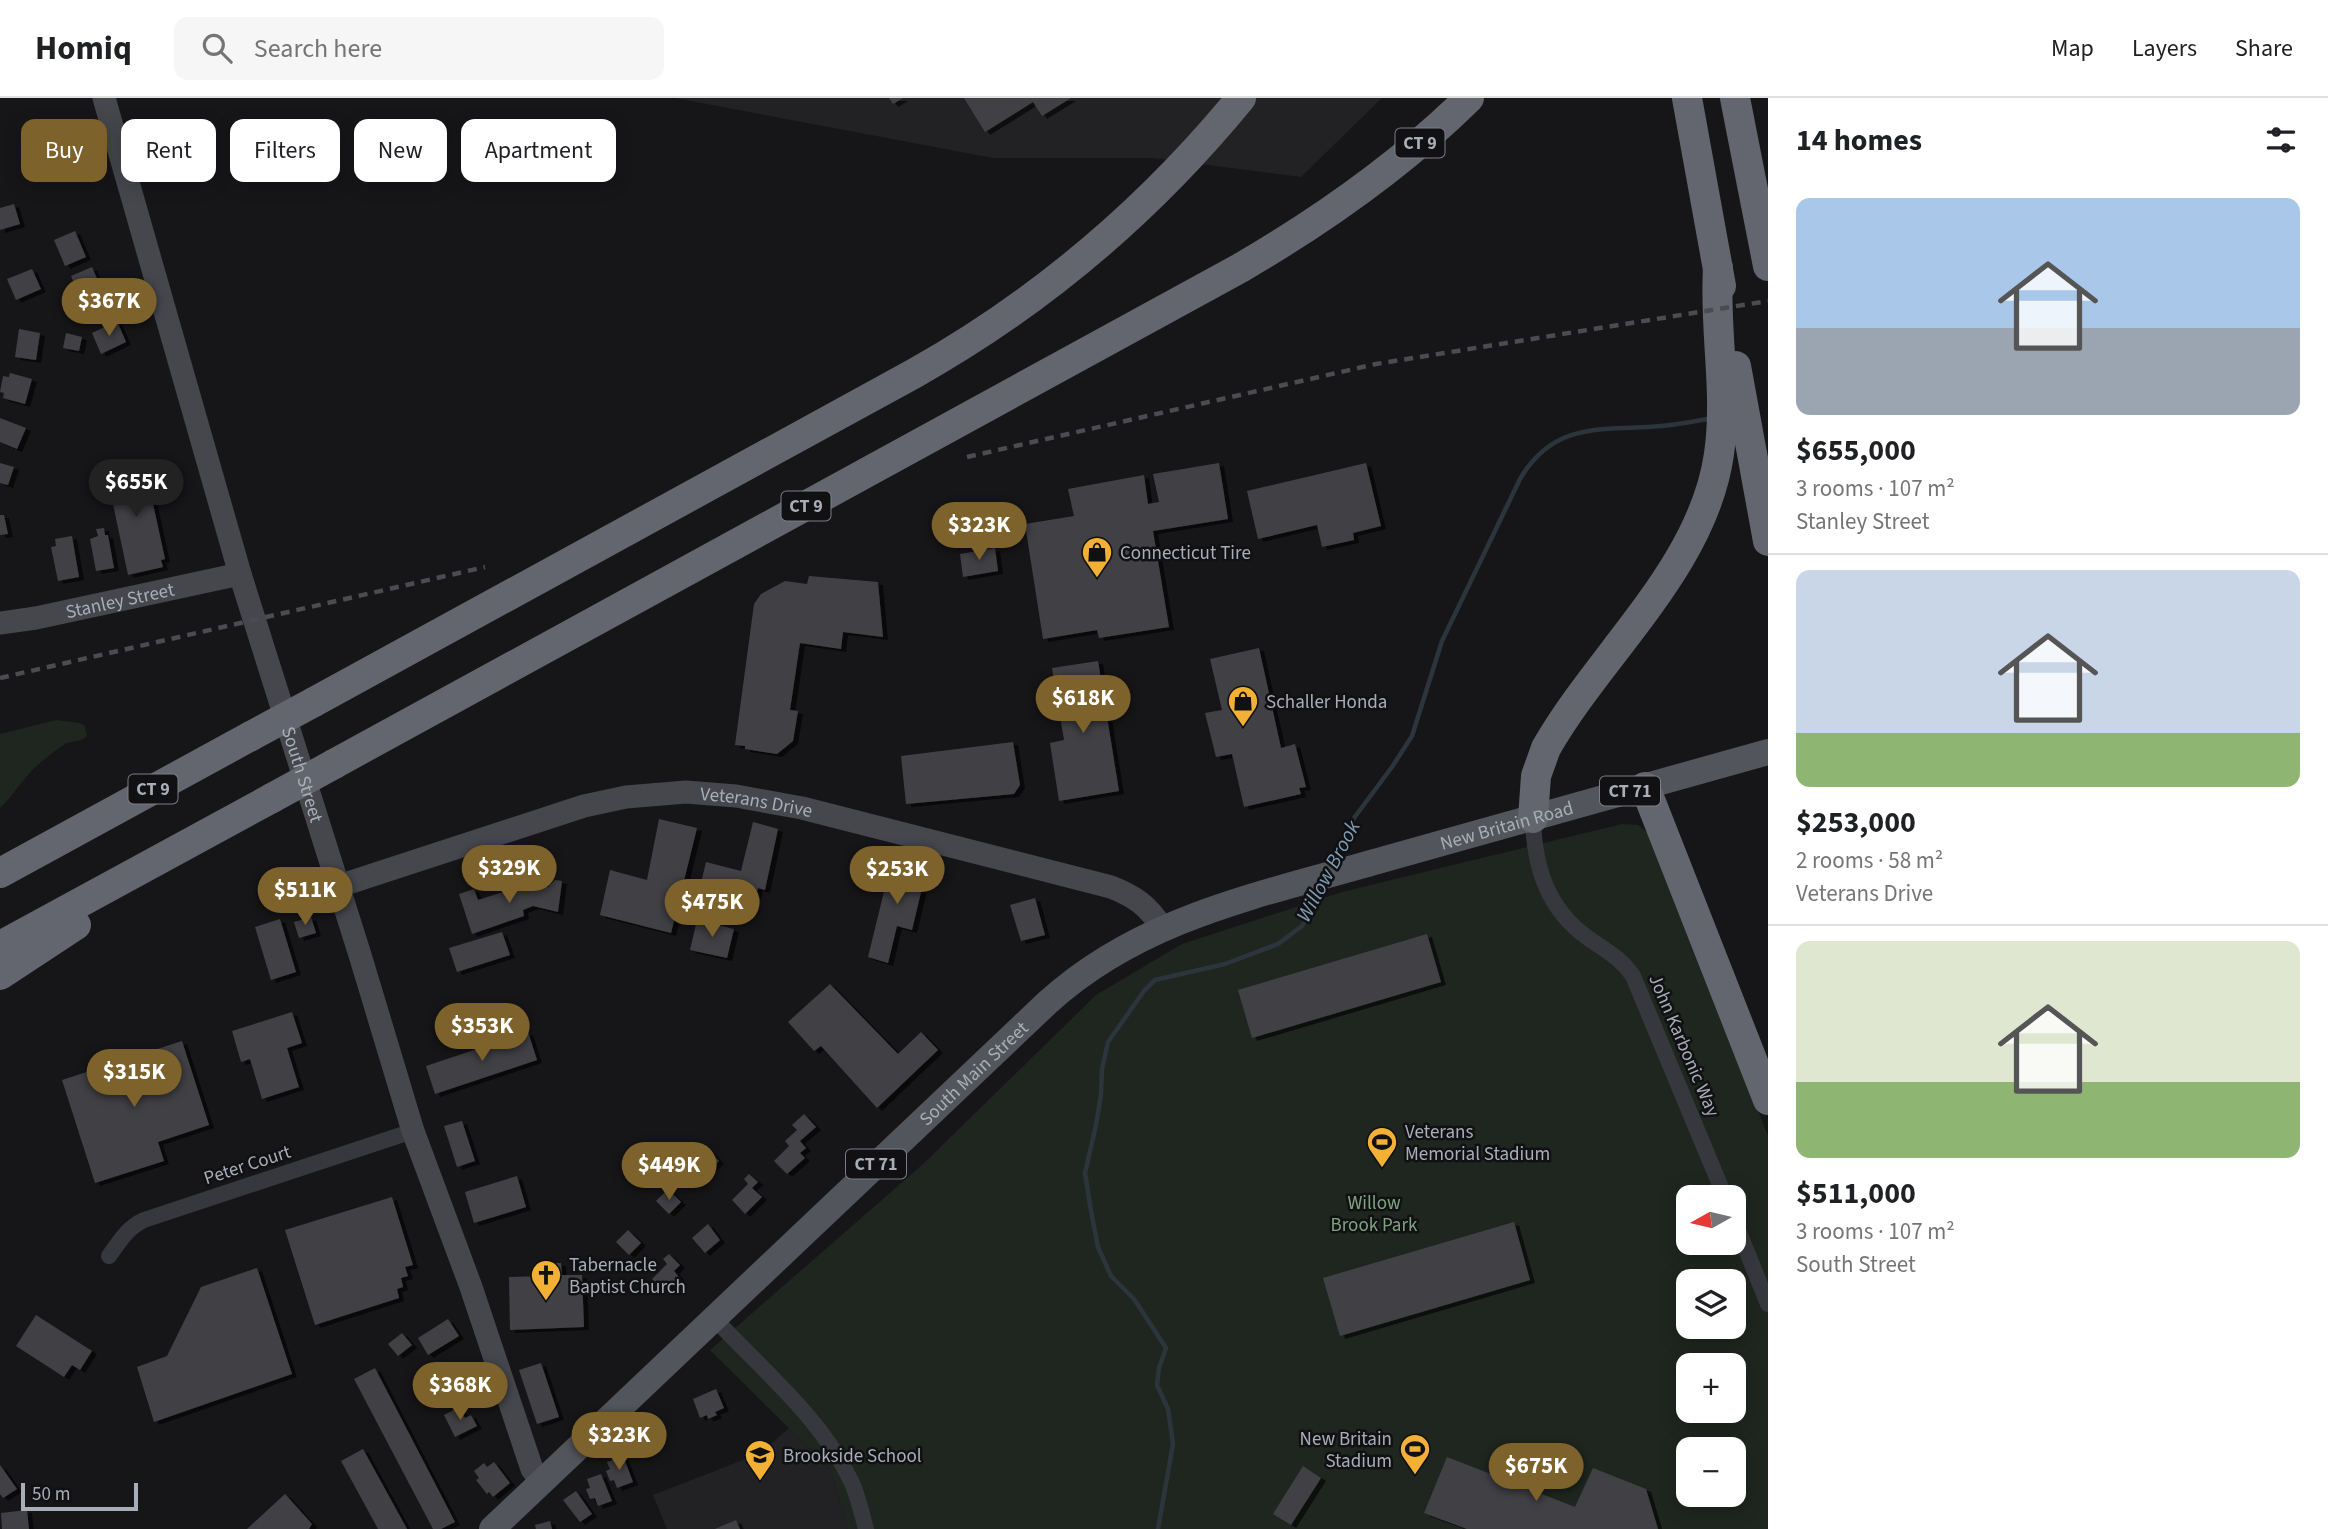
<!DOCTYPE html>
<html lang="en">
<head>
<meta charset="utf-8">
<style>
  :root { --surface:#fff; --page:#f6f6f6; --text:#202124; --muted:#757577; --line:#e0e0e0; --accent:#7e622b }
  body { margin:0; font-family:"Source Sans 3",sans-serif; background:var(--page); color:var(--text); height:100vh; display:flex; flex-direction:column; font-size:26px; white-space:nowrap }
  * { box-sizing:border-box; margin:0 }
  p { font-size:23px; color:var(--muted) }
  .icon { flex:none; width:38px; height:38px; fill:none; stroke:currentColor; stroke-width:2; stroke-linecap:round; stroke-linejoin:round }
  .map { position:relative; flex:1; overflow:hidden }
  .details { display:flex; flex-direction:column; background:var(--surface); width:560px }
  .details>* { flex:none }
  .hud { position:absolute; left:21px; top:21px; width:665px; height:63px; display:flex; gap:14px }
  .needle { width:46px; rotate:262deg }
  .buttons { position:absolute; left:1676px; top:1087px; display:grid; gap:14px }
  .buttons a { display:grid; place-items:center; width:70px; height:70px; border-radius:14px; background:var(--surface); box-shadow:0 4px 18px #0003; font-size:35px }
  .scale { position:absolute; left:21px; bottom:18px; width:117px; box-sizing:border-box; padding-left:7px; border:4px solid #a8adb8; border-top:0; font-size:19px; line-height:24px; white-space:nowrap; color:#a8adb8; -webkit-text-stroke:5px #111113; paint-order:stroke }
  .price { position:absolute; translate:-50% -60px; padding:0 16px; border-radius:24px; background:var(--accent); color:#fff; font-size:23px; line-height:46px; filter:drop-shadow(0 2px 4px #0008) }
  .price::after { content:''; position:absolute; left:50%; top:42px; width:21px; height:16px; margin-left:-10px; background:inherit; clip-path:polygon(0 0,100% 0,50% 100%) }
  .price.on { background:#222; color:#fff }
  ul { padding:0; list-style:none }
  li { display:grid; align-content:center; gap:14px; height:371px; padding:0 28px }
  li+li { border-top:2px solid var(--line) }
  li span { display:grid; place-items:center; height:217px; border-radius:14px; color:#555 }
  li>.icon { margin-inline-start:auto }
  span .icon { width:126px; height:126px; fill:#fffc; stroke-width:1 }
  li b { font-size:30px }
  h2 { display:flex; justify-content:space-between; align-items:center; height:84px; padding:0 28px; font-size:30px }
  .pill { padding:0 24px; border-radius:14px; background:var(--surface); box-shadow:0 4px 18px #0003; font-size:24px; line-height:63px }
  .pill.on { background:var(--accent); color:#fff }
  header { display:flex; align-items:center; gap:42px; box-sizing:border-box; height:98px; padding:0 35px; background:var(--surface); border-bottom:2px solid var(--line) }
  header strong { font-size:33px }
  nav { display:flex; gap:38px; margin-inline-start:auto; font-size:24px }
  .search { width:490px; height:63px; background:var(--page); display:flex; align-items:center; gap:18px; box-sizing:border-box; padding:0 24px; border-radius:14px; color:var(--muted); font-size:26px }
  main { display:flex; flex:1; min-height:0 }
  .map>svg:first-child { display:block }
  .built { fill:#222225 }
  .green { fill:#1e261f; fill-rule:evenodd }
  .lines { fill:none; stroke-linecap:round; stroke-linejoin:round }
  .stream { stroke:#2c353c; stroke-width:4.5 }
  .building { fill:#404145; filter:url(#shadow) }
  .street { stroke:#37383d; stroke-width:16 }
  .secondary { stroke:#45474d; stroke-width:23 }
  .primary { stroke:#53555c; stroke-width:26 }
  .highway { stroke:#63666e; stroke-width:30 }
  .rail { stroke:#4a4c52; stroke-width:4.5; stroke-dasharray:9 7; stroke-linecap:butt }
  .highway-bridge { stroke:#63666e; stroke-width:30 }
  .labels { text-anchor:middle; stroke-width:5; stroke-linejoin:round; paint-order:stroke }
  .shield { fill:#111113; stroke:#7b7e86; stroke-width:2 }
  .shield-label { font-size:18px; font-weight:bold; fill:#a8adb8 }
  .poi-label { font-size:19px; fill:#a8adb8; stroke:#111113; text-anchor:start }
  .street-label { font-size:19px; fill:#a8adb8; stroke:#111113 }
  .park-label { font-size:19px; fill:#7fa381; stroke:#111113 }
  .water-label { font-size:21px; font-style:italic; fill:#7f9bb3; stroke:#111113 }
</style>
</head>
<body>
<header>
<strong>Homiq</strong>
<div class="search"><svg class="icon" aria-label="search" viewBox="0 0 24 24"><circle cx="10" cy="10" r="6"/><path d="M15 15l6 6"/></svg>Search here</div>
<nav><a>Map</a><a>Layers</a><a>Share</a></nav>
</header>
<main>
<div class="map">
<svg width="1768" height="1431" viewBox="0 0 1768 1431">
  <defs>
    <filter id="shadow"><feDropShadow dx="5" dy="3" stdDeviation="0" flood-color="#0009"/></filter>
  </defs>
  <rect width="100%" height="100%" fill="#161618"/>
  <g class="built">
    <path d="M675 0H1382L1301 79 1154 60H993Z"/>
    <path d="M789 1330 831 1372 848 1431H667L653 1397 761 1355Z"/>
  </g>
  <g class="green">
    <path d="M56 622 80 625 85 628 87 638C80 645 75 642 67 645 61 648 46 660 40 665 24 678 15 696 0 710V636Z"/>
    <path d="M1622 726 1638 727 1649 736 1768 1038V1431H848L831 1372 710 1252 923 1066 1096 897 1182 846 1342 794ZM1689 1099H1734V1144H1689ZM1689 1183H1734V1228H1689ZM1689 1267H1734V1312H1689ZM1689 1351H1734V1396H1689Z"/>
  </g>
  <g class="lines">
    <g class="stream">
      <path d="M1333 767 1354 720 1392 669 1412 638 1442 543 1520 381C1551 328 1594 331 1648 329 1668 328 1687 325 1707 321"/>
      <path d="M1158 1431 1173 1346 1168 1311 1157 1287 1159 1270 1166 1250 1134 1201 1111 1178 1098 1149 1091 1113 1085 1075 1096 1027 1101 997 1102 971 1108 944 1144 893 1155 882 1225 866 1278 846 1302 828 1324 788"/>
    </g>
  </g>
  <g class="building">
    <path d="M889 0H903L893 6Z"/>
    <path d="M964 0H1071L1042 18 1033 4 985 34Z"/>
    <path d="M14 106 20 126 0 132V110Z"/>
    <path d="M75 133 86 159 65 168 54 142Z"/>
    <path d="M92 169 103 195 82 203 71 178Z"/>
    <path d="M32 171 41 191 16 202 7 181Z"/>
    <path d="M117 223 126 244 101 256 92 235Z"/>
    <path d="M19 231 40 235 36 262 15 259Z"/>
    <path d="M66 235 82 239 79 253 63 250Z"/>
    <path d="M10 275 32 281 25 306 3 300 4 295 0 294 3 278 9 279Z"/>
    <path d="M0 320 26 330 17 351 0 344Z"/>
    <path d="M0 365 14 369 8 387 0 385Z"/>
    <path d="M1219 365 1228 421 1153 433 1169 529 1099 540 1097 532 1043 541 1025 426 1074 418 1068 391 1144 377 1148 406 1159 404 1153 376Z"/>
    <path d="M1366 365 1381 428 1353 435 1354 442 1322 449 1317 427 1258 441 1247 393Z"/>
    <path d="M142 366 144 379 147 378 165 461 161 462 163 469 128 477 106 373Z"/>
    <path d="M0 417H4L8 436 0 437Z"/>
    <path d="M104 430 105 437H108L114 470 96 473 90 441 98 438 96 431Z"/>
    <path d="M72 438 79 479 58 483 51 449 56 448 55 441Z"/>
    <path d="M995 450 998 473 963 479 960 456Z"/>
    <path d="M809 478 878 484 883 539 843 534 841 551 800 545 790 612 798 613 793 643 777 656 745 651V648L735 647 754 506 761 496 785 483 807 486Z"/>
    <path d="M1259 550 1281 650 1295 646 1306 689 1299 690 1301 696 1244 709 1232 656 1216 659 1205 615 1222 612 1210 561Z"/>
    <path d="M1098 563 1119 693 1059 703 1050 645 1064 642 1052 570Z"/>
    <path d="M1013 644 1020 687 1014 696 906 706 901 658Z"/>
    <path d="M659 721 697 730 671 835 600 817 610 772 647 782Z"/>
    <path d="M753 724 778 731 765 792 758 790 756 798 701 785 706 764 741 773Z"/>
    <path d="M892 761 927 769 912 832 897 828 888 865 868 859Z"/>
    <path d="M555 782 562 783 558 814 533 808 523 812 524 818 472 836 459 796 474 791 478 802 531 785 548 789Z"/>
    <path d="M1035 800 1045 837 1021 843 1010 807Z"/>
    <path d="M311 819 316 835 299 840 294 824Z"/>
    <path d="M280 821 296 874 271 882 255 829Z"/>
    <path d="M697 822 734 831 727 860 690 852Z"/>
    <path d="M502 834 510 857 457 874 449 850Z"/>
    <path d="M1427 836 1441 884 1252 940 1238 892Z"/>
    <path d="M830 886 898 956 921 934 938 952 877 1010 821 948 814 953 788 924Z"/>
    <path d="M292 914 302 945 287 950 299 989 262 1001 250 961 241 964 232 933Z"/>
    <path d="M528 934 537 962 435 996 426 968Z"/>
    <path d="M182 943 209 1027 158 1044 164 1063 95 1085 62 982Z"/>
    <path d="M804 1016 816 1029 800 1043 806 1050 800 1055 805 1060 787 1076 774 1063 789 1048 785 1043 797 1032 792 1027Z"/>
    <path d="M462 1023 475 1063 457 1069 444 1028Z"/>
    <path d="M707 1050 719 1063 707 1074 696 1061Z"/>
    <path d="M749 1076 758 1084 752 1090 762 1099 745 1116 732 1102 748 1086 744 1081Z"/>
    <path d="M517 1078 526 1109 474 1125 465 1094Z"/>
    <path d="M668 1091 681 1104 669 1116 656 1103Z"/>
    <path d="M392 1099 413 1167 405 1169 408 1178 401 1180 403 1189 397 1191 399 1200 315 1227 285 1132Z"/>
    <path d="M1514 1124 1530 1182 1340 1238 1323 1180Z"/>
    <path d="M708 1126 720 1142 705 1155 692 1140Z"/>
    <path d="M628 1132 641 1145 629 1157 616 1144Z"/>
    <path d="M669 1156 680 1167 674 1173 679 1179 664 1194 652 1181 667 1166 663 1161Z"/>
    <path d="M545 1165H561L562 1177H582L584 1229 510 1232 509 1179 545 1178Z"/>
    <path d="M257 1170 292 1276 154 1324 137 1269 167 1258 201 1189Z"/>
    <path d="M36 1217 92 1253 80 1272 72 1267 64 1279 16 1248Z"/>
    <path d="M448 1221 459 1238 428 1257 418 1240Z"/>
    <path d="M402 1235 412 1247 398 1258 388 1246Z"/>
    <path d="M541 1265 559 1319 537 1326 519 1272Z"/>
    <path d="M375 1270 455 1424 441 1431H433L354 1281Z"/>
    <path d="M443 1275 444 1277 447 1275 452 1286 450 1288 451 1291 431 1302 423 1286Z"/>
    <path d="M716 1291 724 1310 715 1314 717 1317 708 1321 707 1317 700 1320 693 1301Z"/>
    <path d="M459 1309 465 1320 471 1317 477 1328 455 1339 444 1317Z"/>
    <path d="M363 1351 407 1431H378L341 1363Z"/>
    <path d="M623 1358 633 1384 617 1390 614 1382 610 1383 606 1373 610 1371 607 1364Z"/>
    <path d="M1447 1359 1575 1409 1593 1370 1646 1391 1658 1431H1467L1424 1415Z"/>
    <path d="M494 1364 510 1385 493 1399 489 1394 487 1396 476 1382 479 1380 474 1373 484 1365 487 1369Z"/>
    <path d="M0 1367 17 1391 3 1400 0 1396Z"/>
    <path d="M1303 1368 1321 1380 1291 1427 1273 1416Z"/>
    <path d="M601 1376 612 1403 598 1408 595 1400 590 1401 586 1391 590 1390 587 1381Z"/>
    <path d="M576 1393 592 1416 580 1424 563 1402Z"/>
    <path d="M285 1396 312 1426 309 1431H247Z"/>
    <path d="M27 1412 29 1431H2L1 1415Z"/>
    <path d="M736 1422 740 1431H715Z"/>
    <path d="M550 1423 552 1431H536L535 1427Z"/>
  </g>
  <g class="lines">
    <g class="street">
      <path d="M1533 720C1534 768 1547 811 1588 840 1605 852 1621 860 1633 878L1725 1099"/>
      <path d="M1734 1122 1768 1206"/>
      <path d="M109 1158C120 1143 127 1130 144 1122L413 1033"/>
      <path d="M714 1220C762 1272 822 1320 852 1385 858 1399 862 1416 866 1431"/>
    </g>
    <g class="secondary">
      <path id="s1" d="M104 0 240 476 360 857 413 1033 471 1189 532 1371 542 1384"/>
      <path id="s2" d="M0 525 36 520 240 476"/>
      <path id="s3" d="M339 788 584 708 626 699 686 694 736 698 802 710 1111 789C1134 798 1149 808 1162 830"/>
    </g>
    <path class="primary" id="s4" d="M492 1431 1047 905C1142 818 1265 796 1385 761 1512 725 1640 690 1768 654"/>
    <g class="highway">
      <path d="M1687 0 1721 188"/>
      <path d="M1735 0 1768 168"/>
      <path d="M1736 268 1768 443"/>
      <path d="M314 604 915 275C1041 204 1150 111 1241 0"/>
      <path d="M334 666 1242 169C1324 121 1401 67 1469 0"/>
      <path d="M1645 689 1768 1002"/>
      <path d="M1533 720 1536 678 1546 650C1601 554 1703 469 1719 356 1728 294 1714 232 1718 170"/>
      <path d="M0 775 251 638"/>
      <path d="M0 848 272 700"/>
      <path d="M0 877 76 827"/>
    </g>
    <g class="rail">
      <path d="M967 359 1376 266 1768 203"/>
      <path d="M0 580 485 469"/>
    </g>
    <g class="highway-bridge">
      <path d="M251 638 314 604"/>
      <path d="M272 700 334 666"/>
    </g>
  </g>
  <defs>
    <g id="shop-pin" transform="scale(1.575)"><path d="M0 17L-7.5 6A9.5 9.5 0 1 1 7.5 6Z" fill="#f2b134" stroke="#111113"/><path d="M-5-2.5h2.3a2.7 3.5 0 0 1 5.4 0H5L5.5 6h-11ZM-1.5-2.5h3a1.5 2.3 0 0 0-3 0Z" fill="#111"/></g>
    <g id="stadium-pin" transform="scale(1.575)"><path d="M0 17L-7.5 6A9.5 9.5 0 1 1 7.5 6Z" fill="#f2b134" stroke="#111113"/><path d="M0-5a6.5 5 0 1 0 0 10a6.5 5 0 1 0 0-10ZM-3.5-1.8h7v3.6h-7Z" fill="#111"/></g>
    <g id="church-pin" transform="scale(1.575)"><path d="M0 17L-7.5 6A9.5 9.5 0 1 1 7.5 6Z" fill="#f2b134" stroke="#111113"/><path d="M-1.2-6h2.4v3.5h3.3v2.4h-3.3V6h-2.4V-.1h-3.3v-2.4h3.3Z" fill="#111"/></g>
    <g id="school-pin" transform="scale(1.575)"><path d="M0 17L-7.5 6A9.5 9.5 0 1 1 7.5 6Z" fill="#f2b134" stroke="#111113"/><path d="M0-5L7-2L0 1L-7-2ZM-4 1L0 2.5L4 1V4Q0 6-4 4Z" fill="#111"/></g>
  </defs>
  <g fill-rule="evenodd">
    <use href="#shop-pin" x="1097" y="454"/>
    <use href="#shop-pin" x="1243" y="603"/>
    <use href="#stadium-pin" x="1382" y="1044"/>
    <use href="#church-pin" x="546" y="1177"/>
    <use href="#stadium-pin" x="1415" y="1351"/>
    <use href="#school-pin" x="760" y="1357"/>
  </g>
  <g class="labels">
    <g class="shield">
      <rect x="1395.5" y="30.5" width="49" height="29" rx="5"/>
      <rect x="781.5" y="393.5" width="49" height="29" rx="5"/>
      <rect x="128.5" y="676.5" width="49" height="29" rx="5"/>
      <rect x="1600" y="678.5" width="60" height="29" rx="5"/>
      <rect x="846" y="1051.5" width="60" height="29" rx="5"/>
    </g>
    <g class="shield-label">
      <text x="1420" y="51">CT 9</text>
      <text x="806" y="414">CT 9</text>
      <text x="153" y="697">CT 9</text>
      <text x="1630" y="699">CT 71</text>
      <text x="876" y="1072">CT 71</text>
    </g>
    <g class="poi-label">
      <text x="1120" y="461">Connecticut Tire</text>
      <text x="1266" y="610">Schaller Honda</text>
      <text x="1405" y="1040">Veterans<tspan x="1405" dy="22">Memorial Stadium</tspan></text>
      <text x="569" y="1173">Tabernacle<tspan x="569" dy="22">Baptist Church</tspan></text>
      <text x="1392" y="1347" text-anchor="end">New Britain<tspan x="1392" dy="22">Stadium</tspan></text>
      <text x="783" y="1364">Brookside School</text>
    </g>
    <g class="street-label">
      <text dy="7" stroke="none"><textPath href="#s2" startOffset="122">Stanley Street</textPath></text>
      <text dy="7" stroke="none"><textPath href="#s1" startOffset="705">South Street</textPath></text>
      <text dy="7" stroke="none"><textPath href="#s3" startOffset="432">Veterans Drive</textPath></text>
      <text dy="7" stroke="none"><textPath href="#s4" startOffset="1262">New Britain Road</textPath></text>
      <text transform="translate(1685 947) rotate(67)" y="7">John Karbonic Way</text>
      <text dy="7" stroke="none"><textPath href="#s4" startOffset="663">South Main Street</textPath></text>
      <text transform="translate(247 1066) rotate(-18)" y="7">Peter Court</text>
    </g>
    <g class="park-label">
      <text x="1374" y="1111">Willow<tspan x="1374" dy="22">Brook Park</tspan></text>
    </g>
    <g class="water-label">
      <text transform="translate(1328 773) rotate(-62)" y="7">Willow Brook</text>
    </g>
  </g>
</svg>
<div class="buttons">
<a><svg class="needle" viewBox="-14 -14 28 28"><path d="M0-13l5 13h-10z" fill="#e53935"/><path d="M0 13l5-13h-10z" fill="#757577"/></svg></a>
<a><svg class="icon" aria-label="layers" viewBox="0 0 24 24"><path d="M12 4l9 5-9 5-9-5zM3 14l9 5 9-5"/></svg></a>
<a>+</a>
<a>−</a>
</div>
<div class="scale">50 m</div>
<b class="price" style="left:109px;top:240px">$367K</b>
<b class="price on" style="left:136px;top:421px">$655K</b>
<b class="price" style="left:979px;top:464px">$323K</b>
<b class="price" style="left:1083px;top:637px">$618K</b>
<b class="price" style="left:509px;top:807px">$329K</b>
<b class="price" style="left:897px;top:808px">$253K</b>
<b class="price" style="left:305px;top:829px">$511K</b>
<b class="price" style="left:712px;top:841px">$475K</b>
<b class="price" style="left:482px;top:965px">$353K</b>
<b class="price" style="left:134px;top:1011px">$315K</b>
<b class="price" style="left:669px;top:1104px">$449K</b>
<b class="price" style="left:460px;top:1324px">$368K</b>
<b class="price" style="left:619px;top:1374px">$323K</b>
<b class="price" style="left:1536px;top:1405px">$675K</b>
<div class="hud">
<a class="pill on">Buy</a>
<a class="pill">Rent</a>
<a class="pill">Filters</a>
<a class="pill">New</a>
<a class="pill">Apartment</a>
</div>
</div>
<section class="details">
<h2>14 homes<svg class="icon" aria-label="filters" viewBox="0 0 24 24"><path d="M4 7h16M4 17h16"/><circle cx="9" cy="7" r="2"/><circle cx="15" cy="17" r="2"/></svg></h2>
<ul>
<li><span style="background:linear-gradient(#a9c7e8 60%,#9aa5b1 0)"><svg class="icon" aria-label="home" viewBox="0 0 24 24"><path d="M3 11l9-7 9 7M6 9v11h12V9"/></svg></span><div><b>$655,000</b><p>3 rooms · 107 m²</p><p>Stanley Street</p></div></li>
<li><span style="background:linear-gradient(#c9d6e8 75%,#8fb573 0)"><svg class="icon" aria-label="home" viewBox="0 0 24 24"><path d="M3 11l9-7 9 7M6 9v11h12V9"/></svg></span><div><b>$253,000</b><p>2 rooms · 58 m²</p><p>Veterans Drive</p></div></li>
<li><span style="background:linear-gradient(#dfe7d0 65%,#8fb573 0)"><svg class="icon" aria-label="home" viewBox="0 0 24 24"><path d="M3 11l9-7 9 7M6 9v11h12V9"/></svg></span><div><b>$511,000</b><p>3 rooms · 107 m²</p><p>South Street</p></div></li>
</ul>
</section>
</main>
</body>
</html>
